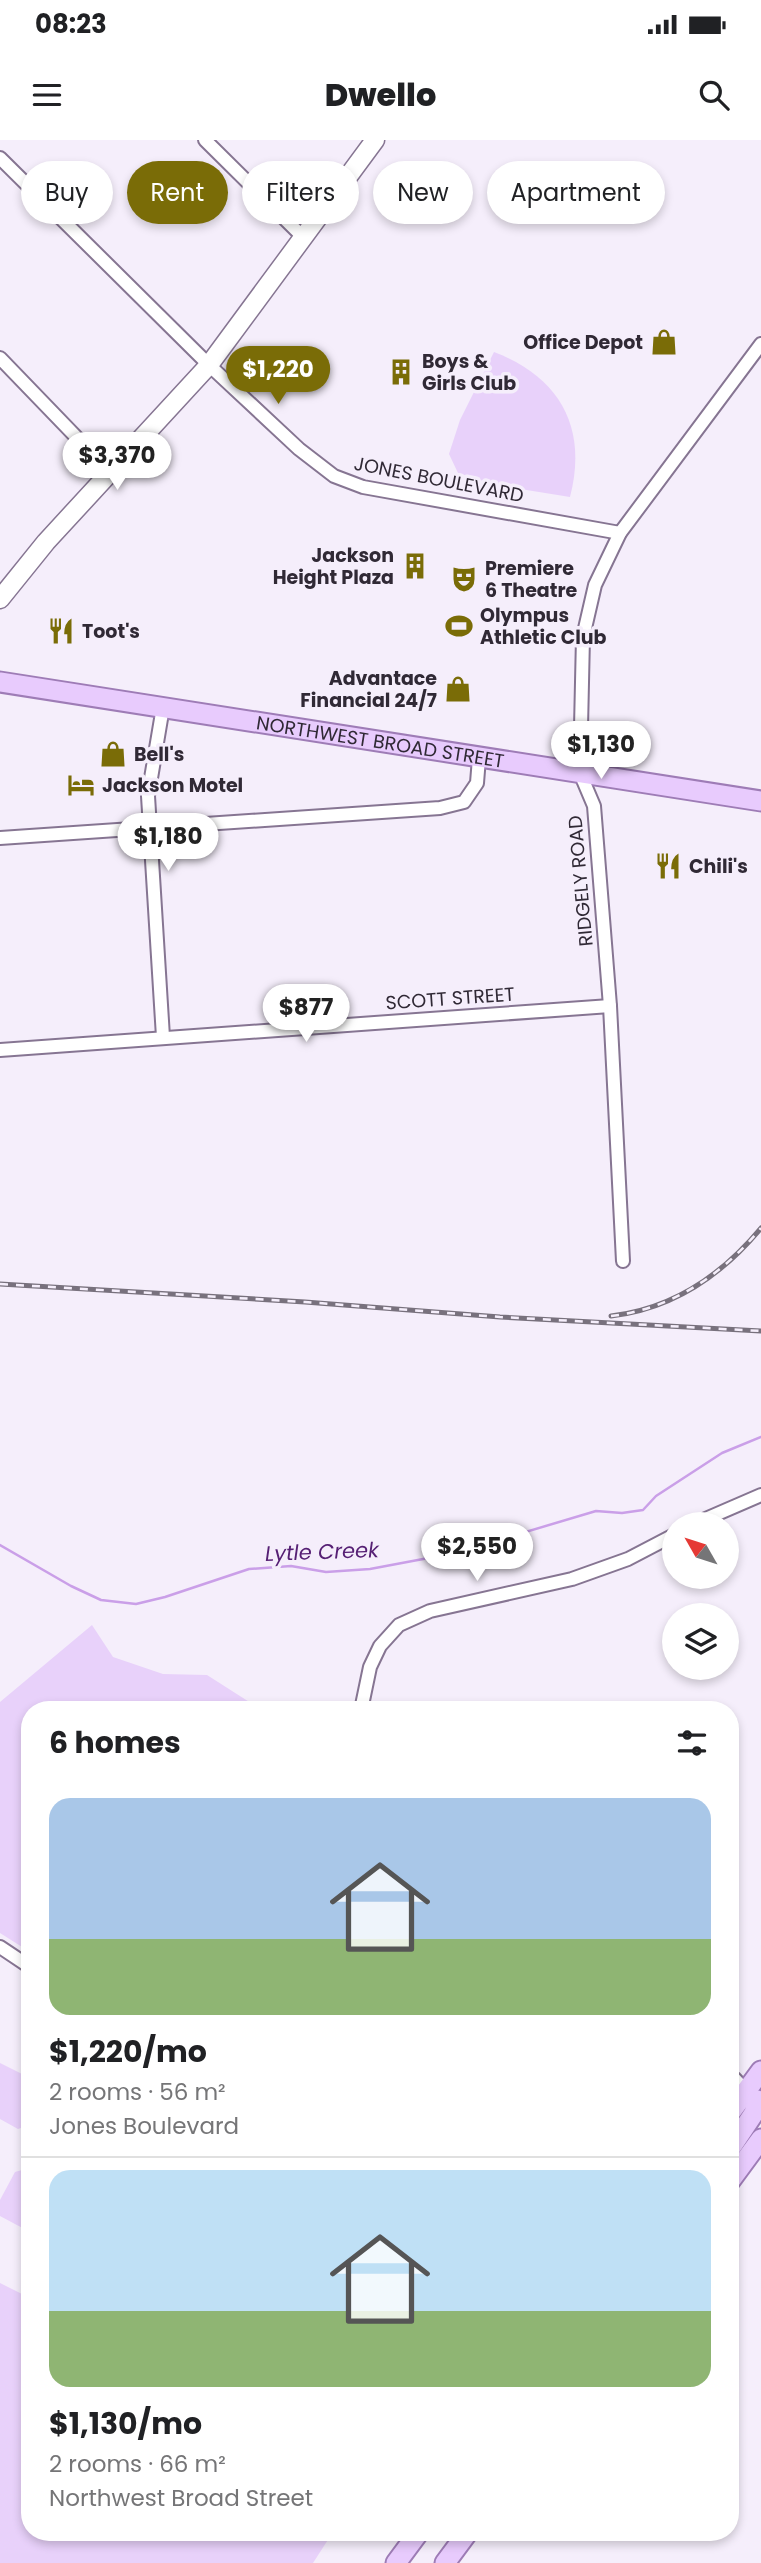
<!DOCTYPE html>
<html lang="en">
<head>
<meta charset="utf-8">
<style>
  :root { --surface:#fff; --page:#f2f2f2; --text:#202124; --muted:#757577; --line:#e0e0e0; --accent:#7a6c07 }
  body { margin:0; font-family:Poppins,sans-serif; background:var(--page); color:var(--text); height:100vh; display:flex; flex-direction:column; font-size:26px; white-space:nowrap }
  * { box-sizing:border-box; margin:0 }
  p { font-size:23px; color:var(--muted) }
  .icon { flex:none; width:38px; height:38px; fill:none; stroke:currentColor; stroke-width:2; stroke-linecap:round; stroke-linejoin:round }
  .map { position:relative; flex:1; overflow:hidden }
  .drawer { position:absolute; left:21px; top:1561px; width:718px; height:840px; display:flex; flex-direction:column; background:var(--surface); border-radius:28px; box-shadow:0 4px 10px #0003 }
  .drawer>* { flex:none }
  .top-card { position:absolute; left:21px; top:21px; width:719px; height:63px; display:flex; gap:14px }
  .needle { width:46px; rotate:309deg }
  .buttons { position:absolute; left:662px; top:1372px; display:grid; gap:14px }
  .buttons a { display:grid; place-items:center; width:77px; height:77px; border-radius:50%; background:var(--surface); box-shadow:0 4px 10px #0003; font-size:35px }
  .price { position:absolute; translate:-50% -60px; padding:0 16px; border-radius:24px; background:#fff; color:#222; font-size:23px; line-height:46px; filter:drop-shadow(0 2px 4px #0008) }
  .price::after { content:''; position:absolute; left:50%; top:42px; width:21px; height:16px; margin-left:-10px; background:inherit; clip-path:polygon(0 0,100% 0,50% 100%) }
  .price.active { background:var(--accent); color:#fff }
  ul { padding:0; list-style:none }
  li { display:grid; align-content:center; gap:14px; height:371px; padding:0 28px }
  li+li { border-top:2px solid var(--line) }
  li span { display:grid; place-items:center; height:217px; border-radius:21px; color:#555 }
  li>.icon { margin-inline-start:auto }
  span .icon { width:126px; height:126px; fill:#fffc; stroke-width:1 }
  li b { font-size:30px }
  h2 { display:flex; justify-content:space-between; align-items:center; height:84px; padding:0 28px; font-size:30px }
  .chip { padding:0 24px; border-radius:32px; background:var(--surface); box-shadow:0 4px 10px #0003; font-size:24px; line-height:63px }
  .chip.active { background:var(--accent); color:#fff }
  .status { display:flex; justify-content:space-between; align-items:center; height:49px; padding:0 35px; background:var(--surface); direction:ltr }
  .status svg { height:19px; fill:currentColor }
  header { display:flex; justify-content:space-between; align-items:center; height:91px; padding:0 28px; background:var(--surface); font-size:32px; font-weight:800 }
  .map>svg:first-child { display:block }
  .green { fill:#e8d1fa }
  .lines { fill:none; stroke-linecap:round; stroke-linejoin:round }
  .stream { stroke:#ca9fe8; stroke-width:2.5 }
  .street-casing { stroke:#867592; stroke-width:16 }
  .secondary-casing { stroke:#867592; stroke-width:21 }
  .primary-casing { stroke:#9e7cb6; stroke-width:23 }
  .street { stroke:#fff; stroke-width:12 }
  .secondary { stroke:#fff; stroke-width:18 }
  .primary { stroke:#e8cbfd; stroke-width:19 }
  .rail-casing { stroke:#78717d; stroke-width:5 }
  .rail { stroke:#f5eefb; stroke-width:2.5; stroke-dasharray:8; stroke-linecap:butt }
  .labels { text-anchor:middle; stroke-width:7; stroke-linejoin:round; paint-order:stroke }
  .poi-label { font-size:19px; font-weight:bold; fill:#302935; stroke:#f5eefb; text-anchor:start }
  .street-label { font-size:19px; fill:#302935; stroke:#f5eefb }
  .water-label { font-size:21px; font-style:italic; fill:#562074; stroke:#f5eefb }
</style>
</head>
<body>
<div class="status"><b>08:23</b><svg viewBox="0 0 49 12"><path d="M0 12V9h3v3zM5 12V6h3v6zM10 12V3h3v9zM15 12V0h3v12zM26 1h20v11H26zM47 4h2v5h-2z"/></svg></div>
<header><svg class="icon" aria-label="menu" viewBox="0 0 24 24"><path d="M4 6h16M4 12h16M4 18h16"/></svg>Dwello<svg class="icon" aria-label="search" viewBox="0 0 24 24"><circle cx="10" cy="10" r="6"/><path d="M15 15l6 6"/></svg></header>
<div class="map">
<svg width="761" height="2423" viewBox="0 0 761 2423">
  <rect width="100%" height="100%" fill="#f5eefb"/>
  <g class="green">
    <path d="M494 212C560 237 588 288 570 357L496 345 458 333 449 314 460 280Z"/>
    <path d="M92 1485 113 1517 163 1534 207 1535 262 1570H30V1812L0 1793V1562Z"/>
    <path d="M0 1923 30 1938V1976L24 1987 18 1989 0 1979Z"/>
    <path d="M22 2030 30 2035V2092L0 2076V2060L15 2032Z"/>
    <path d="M0 2143 30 2158V2392H333L313 2423H0Z"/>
  </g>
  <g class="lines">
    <path class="stream" d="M0 1405 71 1446 101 1460 136 1464 165 1457 249 1429 291 1426 326 1432 370 1429 455 1413 596 1371 622 1373 643 1370 656 1356 722 1313 761 1297"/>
    <g class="street-casing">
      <g id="street">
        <path d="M205 0 302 96"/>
        <path d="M0 18 209 225 299 309 334 336 363 347 620 393"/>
        <path d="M0 218 110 332"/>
        <path d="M0 698 440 668 464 662 477 643 479 618"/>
        <path d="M163 897 148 656 163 567"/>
        <path d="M0 910 610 866"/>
        <path d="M623 1121 610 866 594 666 580 633 583 497 595 445 620 393 761 204"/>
        <path d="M694 1384 761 1355"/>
        <path d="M361 1570 370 1527 380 1506 399 1485 430 1471 572 1439 628 1419 674 1395"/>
        <path d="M0 1807 30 1827"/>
        <path d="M730 1938H734L746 1951"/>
      </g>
    </g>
    <g class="secondary-casing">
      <path id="secondary" d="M0 459 46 402 209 225 375 0"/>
    </g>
    <g class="primary-casing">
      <g id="primary">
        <path id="s1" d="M0 542 761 661"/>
        <path d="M730 1973 761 1931"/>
        <path d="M730 2009 754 1973 757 1960"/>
        <path d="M730 2041 761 1999"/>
        <path d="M396 2423 419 2392"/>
        <path d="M445 2423 468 2392"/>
      </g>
    </g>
    <use href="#street" class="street"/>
    <use href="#secondary" class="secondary"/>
    <use href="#primary" class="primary"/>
    <g class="rail-casing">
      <g id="rail">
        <path d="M0 1144 305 1162 500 1177 761 1191"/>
        <path d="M611 1176C672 1169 722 1135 761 1088"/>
      </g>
    </g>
    <use href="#rail" class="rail"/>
  </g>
  <defs>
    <g id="shop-bare" transform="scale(2.1)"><path d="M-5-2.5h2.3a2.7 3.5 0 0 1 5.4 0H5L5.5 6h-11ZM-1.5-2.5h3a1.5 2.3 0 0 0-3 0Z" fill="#7a6c07" stroke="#f5eefb" stroke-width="2.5" paint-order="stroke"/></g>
    <g id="building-bare" transform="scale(2.1)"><path d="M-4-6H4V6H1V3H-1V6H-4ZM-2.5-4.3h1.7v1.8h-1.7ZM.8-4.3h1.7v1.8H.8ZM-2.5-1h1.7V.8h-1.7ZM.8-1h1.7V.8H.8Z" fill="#7a6c07" stroke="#f5eefb" stroke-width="2.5" paint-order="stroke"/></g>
    <g id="theatre-bare" transform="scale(2.1)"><path d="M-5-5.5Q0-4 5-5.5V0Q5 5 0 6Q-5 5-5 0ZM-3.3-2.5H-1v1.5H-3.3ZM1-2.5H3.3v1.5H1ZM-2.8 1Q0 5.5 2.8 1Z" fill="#7a6c07" stroke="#f5eefb" stroke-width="2.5" paint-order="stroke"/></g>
    <g id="stadium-bare" transform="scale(2.1)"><path d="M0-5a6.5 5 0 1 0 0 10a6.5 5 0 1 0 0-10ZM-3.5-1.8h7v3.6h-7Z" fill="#7a6c07" stroke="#f5eefb" stroke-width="2.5" paint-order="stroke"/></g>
    <g id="restaurant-bare" transform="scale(2.1)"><path d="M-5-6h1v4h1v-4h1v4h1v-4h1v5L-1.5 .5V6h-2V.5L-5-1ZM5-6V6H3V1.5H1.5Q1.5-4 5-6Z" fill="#7a6c07" stroke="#f5eefb" stroke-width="2.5" paint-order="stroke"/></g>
    <g id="hotel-bare" transform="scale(2.1)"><path d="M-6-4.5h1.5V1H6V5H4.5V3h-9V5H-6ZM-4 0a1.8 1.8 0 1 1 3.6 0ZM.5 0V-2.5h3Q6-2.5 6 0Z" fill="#7a6c07" stroke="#f5eefb" stroke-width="2.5" paint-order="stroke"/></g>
  </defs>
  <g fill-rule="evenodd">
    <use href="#shop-bare" x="664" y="202"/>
    <use href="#building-bare" x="401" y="232"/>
    <use href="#building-bare" x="415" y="426"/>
    <use href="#theatre-bare" x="464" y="439"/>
    <use href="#stadium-bare" x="459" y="486"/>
    <use href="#restaurant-bare" x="61" y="491"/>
    <use href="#shop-bare" x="458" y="549"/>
    <use href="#shop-bare" x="113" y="614"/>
    <use href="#hotel-bare" x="81" y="645"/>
    <use href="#restaurant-bare" x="668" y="726"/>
  </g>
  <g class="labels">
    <g class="poi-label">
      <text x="643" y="209" text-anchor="end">Office Depot</text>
      <text x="422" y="228">Boys &amp;<tspan x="422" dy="22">Girls Club</tspan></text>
      <text x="394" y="422" text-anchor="end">Jackson<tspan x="394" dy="22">Height Plaza</tspan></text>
      <text x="485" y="435">Premiere<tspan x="485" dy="22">6 Theatre</tspan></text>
      <text x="480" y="482">Olympus<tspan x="480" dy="22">Athletic Club</tspan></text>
      <text x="82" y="498">Toot's</text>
      <text x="437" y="545" text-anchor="end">Advantace<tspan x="437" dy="22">Financial 24/7</tspan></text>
      <text x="134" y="621">Bell's</text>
      <text x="102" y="652">Jackson Motel</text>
      <text x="689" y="733">Chili's</text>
    </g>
    <g class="street-label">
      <text transform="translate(439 339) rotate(11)" y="7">JONES BOULEVARD</text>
      <text dy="7" stroke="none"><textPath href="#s1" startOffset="385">NORTHWEST BROAD STREET</textPath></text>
      <text transform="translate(580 741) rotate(-95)" y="7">RIDGELY ROAD</text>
      <text transform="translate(450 858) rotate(-4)" y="7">SCOTT STREET</text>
    </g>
    <g class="water-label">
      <text transform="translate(322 1412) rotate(-2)" y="7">Lytle Creek</text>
    </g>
  </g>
</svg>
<div class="buttons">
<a><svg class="needle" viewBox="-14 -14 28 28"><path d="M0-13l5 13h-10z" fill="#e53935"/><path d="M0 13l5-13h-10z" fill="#757577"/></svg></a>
<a><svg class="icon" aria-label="layers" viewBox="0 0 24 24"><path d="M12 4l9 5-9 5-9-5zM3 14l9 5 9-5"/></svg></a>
</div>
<b class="price active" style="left:278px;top:266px">$1,220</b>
<b class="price" style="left:117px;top:352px">$3,370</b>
<b class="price" style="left:601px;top:641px">$1,130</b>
<b class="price" style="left:168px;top:733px">$1,180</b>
<b class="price" style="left:306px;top:904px">$877</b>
<b class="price" style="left:477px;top:1443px">$2,550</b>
<div class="top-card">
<a class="chip">Buy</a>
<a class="chip active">Rent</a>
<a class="chip">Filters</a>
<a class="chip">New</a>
<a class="chip">Apartment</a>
</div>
<section class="drawer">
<h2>6 homes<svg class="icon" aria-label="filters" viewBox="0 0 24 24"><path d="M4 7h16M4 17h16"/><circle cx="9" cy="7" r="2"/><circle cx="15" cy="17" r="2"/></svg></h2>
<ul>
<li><span style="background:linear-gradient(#a9c7e8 65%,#8fb573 0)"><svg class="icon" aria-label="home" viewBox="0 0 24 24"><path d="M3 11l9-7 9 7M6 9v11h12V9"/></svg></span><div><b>$1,220/mo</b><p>2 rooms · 56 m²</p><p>Jones Boulevard</p></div></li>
<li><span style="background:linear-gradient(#bfe0f5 65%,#8fb573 0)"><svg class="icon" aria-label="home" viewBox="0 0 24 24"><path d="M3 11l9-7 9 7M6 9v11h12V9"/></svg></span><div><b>$1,130/mo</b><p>2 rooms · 66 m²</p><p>Northwest Broad Street</p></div></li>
</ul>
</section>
</div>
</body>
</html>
